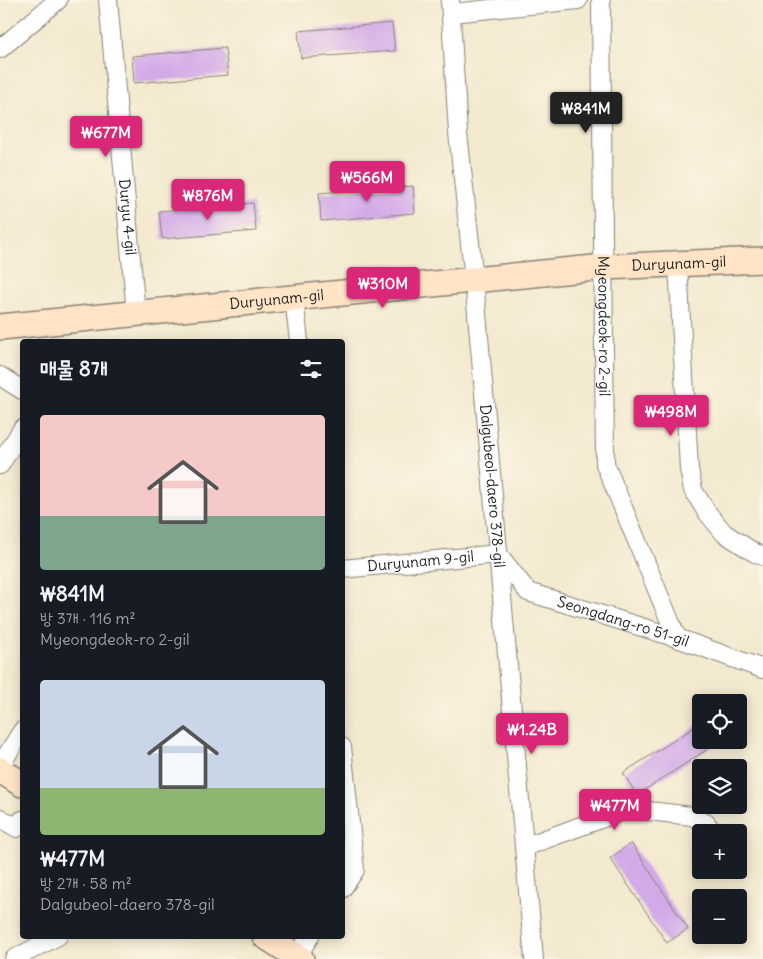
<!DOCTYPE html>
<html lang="ko">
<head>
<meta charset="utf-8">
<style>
  :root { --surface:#171b24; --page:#242831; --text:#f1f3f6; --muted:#9ea1a6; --accent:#db2777 }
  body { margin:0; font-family:Delius,"Poor Story",sans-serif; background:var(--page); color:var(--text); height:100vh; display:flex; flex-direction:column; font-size:19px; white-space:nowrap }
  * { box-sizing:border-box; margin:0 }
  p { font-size:16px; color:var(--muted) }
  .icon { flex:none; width:28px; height:28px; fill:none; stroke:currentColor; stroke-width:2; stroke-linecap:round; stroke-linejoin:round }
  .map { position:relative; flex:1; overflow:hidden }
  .drawer { position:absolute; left:20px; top:339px; width:325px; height:600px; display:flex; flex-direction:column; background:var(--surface); border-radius:5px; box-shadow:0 2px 12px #0003 }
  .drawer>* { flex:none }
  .fabs { position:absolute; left:692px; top:694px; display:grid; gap:10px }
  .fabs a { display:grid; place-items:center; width:55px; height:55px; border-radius:5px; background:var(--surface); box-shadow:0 2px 12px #0003; font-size:25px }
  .price { position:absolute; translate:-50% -42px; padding:0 11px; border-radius:5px; background:var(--accent); color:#fff; font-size:16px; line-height:32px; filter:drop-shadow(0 1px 2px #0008) }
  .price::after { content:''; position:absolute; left:50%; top:30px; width:15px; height:11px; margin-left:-8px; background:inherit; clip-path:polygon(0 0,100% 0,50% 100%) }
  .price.on { background:#222; color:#fff }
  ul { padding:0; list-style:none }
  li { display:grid; align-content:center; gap:10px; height:265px; padding:0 20px }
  li span { display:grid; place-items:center; height:155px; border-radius:5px; color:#555 }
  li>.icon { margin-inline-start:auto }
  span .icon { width:90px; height:90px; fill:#fffc; stroke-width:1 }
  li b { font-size:21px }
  h2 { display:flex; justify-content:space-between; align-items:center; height:60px; padding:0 20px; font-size:21px }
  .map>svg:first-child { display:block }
  .building { fill:#d2aae8 }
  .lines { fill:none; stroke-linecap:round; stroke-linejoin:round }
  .street-casing { stroke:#888276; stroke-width:20 }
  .secondary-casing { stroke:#888276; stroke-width:28 }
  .street { stroke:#fff; stroke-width:18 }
  .secondary { stroke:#ffe4c6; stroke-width:25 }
  .labels { text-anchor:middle; stroke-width:5; stroke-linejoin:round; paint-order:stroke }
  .street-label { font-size:15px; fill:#1c1c1c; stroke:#fcf5e5 }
</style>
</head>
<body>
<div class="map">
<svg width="763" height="959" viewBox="0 0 763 959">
  <rect width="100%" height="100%" fill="#fcf5e5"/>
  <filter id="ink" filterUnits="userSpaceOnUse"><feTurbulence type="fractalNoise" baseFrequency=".02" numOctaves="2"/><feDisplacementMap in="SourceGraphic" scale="10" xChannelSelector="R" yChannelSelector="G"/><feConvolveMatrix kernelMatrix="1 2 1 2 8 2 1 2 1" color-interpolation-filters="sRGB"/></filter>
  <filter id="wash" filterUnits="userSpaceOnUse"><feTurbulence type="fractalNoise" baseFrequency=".0096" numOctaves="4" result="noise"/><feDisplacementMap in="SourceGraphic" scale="20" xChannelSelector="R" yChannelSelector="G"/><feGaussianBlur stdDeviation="1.12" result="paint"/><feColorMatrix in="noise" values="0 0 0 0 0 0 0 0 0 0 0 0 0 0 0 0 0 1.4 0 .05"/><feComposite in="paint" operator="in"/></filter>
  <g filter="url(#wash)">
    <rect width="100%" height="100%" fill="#f3e9cf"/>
    <g id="blocks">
      <g class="building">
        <path d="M392 23 395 51 301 58 298 31Z"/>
        <path d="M225 48 228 75 134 83 132 56Z"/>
        <path d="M413 186 415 213 321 221 319 193Z"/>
        <path d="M253 203 256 231 162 239 159 211Z"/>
        <path d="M701 723V740H722L637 795 623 773Z"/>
        <path d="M631 843 688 929 667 943 610 858Z"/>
      </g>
    </g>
  </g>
  <g filter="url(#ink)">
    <use href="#blocks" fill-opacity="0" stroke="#888276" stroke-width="1"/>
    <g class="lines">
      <g class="street-casing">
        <g id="street">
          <path id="s1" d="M108 0 136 314"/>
          <path id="s2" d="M450 0 458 133 474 280 534 959"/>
          <path id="s3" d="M601 0 605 464 677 638"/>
          <path d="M452 13 578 0"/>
          <path d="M0 49 58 0"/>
          <path d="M678 264 689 469 693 490 706 511 724 533 755 553 763 556"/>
          <path d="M294 298 299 341"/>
          <path d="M0 376 22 390"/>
          <path d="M0 465 22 429"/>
          <path id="s4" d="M498 554 528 592 677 638 763 669"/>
          <path id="s5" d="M342 569 498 554"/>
          <path d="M342 747 355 870 342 889"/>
          <path d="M0 766 22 731"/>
          <path d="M0 818 17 828 22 820"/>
          <path d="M524 847 622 811 640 810 692 816 706 823 713 832"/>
          <path d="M297 956 310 936"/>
          <path d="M14 959 58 936"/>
        </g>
      </g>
      <g class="secondary-casing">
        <g id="secondary">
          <path id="s6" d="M0 327 604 267 763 260"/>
          <path d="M0 770 22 784"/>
          <path d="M265 936 301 959"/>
        </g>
      </g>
      <use href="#street" class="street"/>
      <use href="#secondary" class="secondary"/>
    </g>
  </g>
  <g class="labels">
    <g class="street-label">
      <text dy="5" stroke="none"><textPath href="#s1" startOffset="218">Duryu 4-gil</textPath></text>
      <text dy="5" stroke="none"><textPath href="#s6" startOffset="682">Duryunam-gil</textPath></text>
      <text dy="5" stroke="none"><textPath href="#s6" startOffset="278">Duryunam-gil</textPath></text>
      <text dy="5" stroke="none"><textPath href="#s3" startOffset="326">Myeongdeok-ro 2-gil</textPath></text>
      <text dy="5" stroke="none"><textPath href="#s2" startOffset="488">Dalgubeol-daero 378-gil</textPath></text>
      <text dy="5" stroke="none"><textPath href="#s5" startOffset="79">Duryunam 9-gil</textPath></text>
      <text dy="5" stroke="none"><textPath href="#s4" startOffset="148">Seongdang-ro 51-gil</textPath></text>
    </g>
  </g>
</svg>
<div class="fabs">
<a><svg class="icon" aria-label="locate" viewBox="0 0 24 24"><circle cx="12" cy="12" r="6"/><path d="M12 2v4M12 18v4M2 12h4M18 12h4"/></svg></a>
<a><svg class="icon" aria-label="layers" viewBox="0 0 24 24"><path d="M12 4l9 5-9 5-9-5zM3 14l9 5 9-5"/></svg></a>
<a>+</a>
<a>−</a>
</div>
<b class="price on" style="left:586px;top:134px">₩841M</b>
<b class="price" style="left:106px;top:158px">₩677M</b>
<b class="price" style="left:367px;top:203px">₩566M</b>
<b class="price" style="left:208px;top:221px">₩876M</b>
<b class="price" style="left:383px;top:309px">₩310M</b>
<b class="price" style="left:671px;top:437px">₩498M</b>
<b class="price" style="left:532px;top:755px">₩1.24B</b>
<b class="price" style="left:615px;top:831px">₩477M</b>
<section class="drawer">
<h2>매물 8개<svg class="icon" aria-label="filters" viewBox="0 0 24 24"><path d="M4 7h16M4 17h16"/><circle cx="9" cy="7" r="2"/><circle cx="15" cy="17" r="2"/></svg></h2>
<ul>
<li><span style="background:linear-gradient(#f6c9c9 65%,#7fa58c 0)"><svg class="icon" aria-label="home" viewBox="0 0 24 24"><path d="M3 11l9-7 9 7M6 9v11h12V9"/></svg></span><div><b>₩841M</b><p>방 3개 · 116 m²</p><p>Myeongdeok-ro 2-gil</p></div></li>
<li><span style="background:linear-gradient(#c9d6e8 70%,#8fb573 0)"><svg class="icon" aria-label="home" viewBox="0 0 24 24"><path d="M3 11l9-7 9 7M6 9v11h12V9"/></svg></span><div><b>₩477M</b><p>방 2개 · 58 m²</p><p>Dalgubeol-daero 378-gil</p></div></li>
</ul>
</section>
</div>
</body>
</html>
